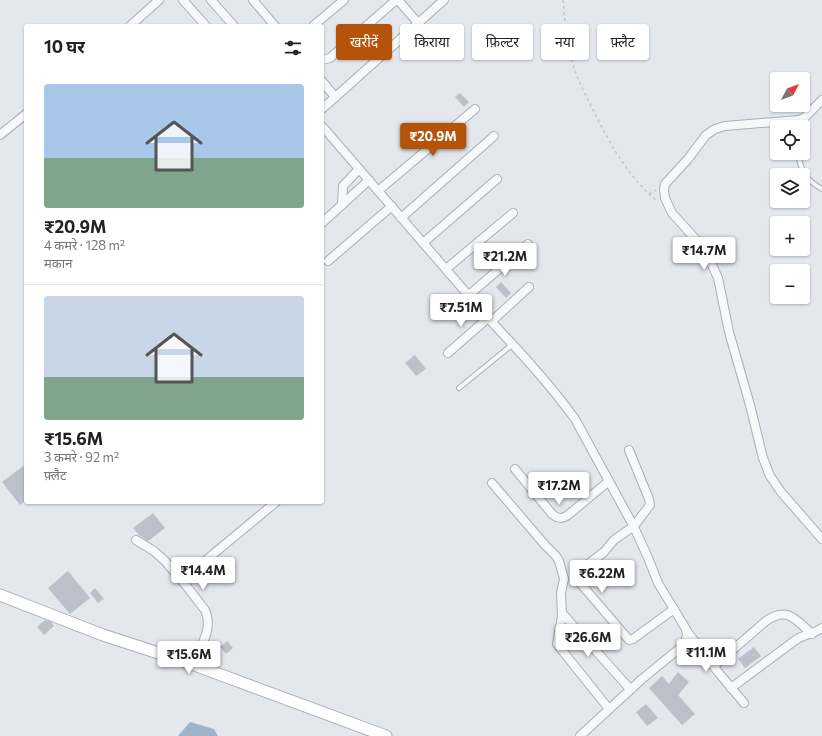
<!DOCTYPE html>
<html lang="hi">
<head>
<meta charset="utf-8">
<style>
  :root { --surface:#fff; --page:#f6f6f6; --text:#222; --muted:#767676; --line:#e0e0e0; --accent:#b45309 }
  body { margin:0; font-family:Commissioner,"Noto Sans Devanagari",sans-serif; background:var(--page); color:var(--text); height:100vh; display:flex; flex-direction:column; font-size:15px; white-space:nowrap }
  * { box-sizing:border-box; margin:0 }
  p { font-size:13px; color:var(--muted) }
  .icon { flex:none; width:22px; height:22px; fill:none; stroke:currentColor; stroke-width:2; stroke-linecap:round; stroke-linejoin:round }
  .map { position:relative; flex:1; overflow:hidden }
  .panel { position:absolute; left:24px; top:24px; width:300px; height:480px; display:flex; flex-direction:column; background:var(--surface); border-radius:4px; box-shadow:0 1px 3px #0004 }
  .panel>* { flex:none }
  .guide { position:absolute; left:336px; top:24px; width:380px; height:36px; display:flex; gap:8px }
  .needle { width:26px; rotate:49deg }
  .buttons { position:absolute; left:770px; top:72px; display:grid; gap:8px }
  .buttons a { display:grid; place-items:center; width:40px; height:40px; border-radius:4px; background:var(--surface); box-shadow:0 1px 3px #0004; font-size:20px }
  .price { position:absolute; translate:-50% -34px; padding:0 9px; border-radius:4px; background:#fff; color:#222; font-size:13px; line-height:26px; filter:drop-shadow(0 1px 2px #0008) }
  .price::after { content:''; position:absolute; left:50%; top:24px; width:12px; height:9px; margin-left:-6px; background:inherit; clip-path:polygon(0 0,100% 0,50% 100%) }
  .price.active { background:var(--accent); color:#fff }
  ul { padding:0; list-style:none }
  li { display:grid; align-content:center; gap:8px; height:212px; padding:0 20px }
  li+li { border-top:1px solid var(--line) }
  li span { display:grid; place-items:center; height:124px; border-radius:4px; color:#555 }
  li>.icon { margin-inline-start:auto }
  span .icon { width:72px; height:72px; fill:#fffc; stroke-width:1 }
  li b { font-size:17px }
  h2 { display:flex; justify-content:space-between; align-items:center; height:48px; padding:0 20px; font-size:17px }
  .chip { padding:0 14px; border-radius:4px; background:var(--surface); box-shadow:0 1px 3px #0004; font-size:14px; line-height:36px }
  .chip.active { background:var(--accent); color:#fff }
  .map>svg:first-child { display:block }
  .water { fill:#9fb4cc }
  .building { fill:#bbc0ca }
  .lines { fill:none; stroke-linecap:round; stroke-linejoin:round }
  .lane-casing { stroke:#a9aeb7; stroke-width:6 }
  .street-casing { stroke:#a9aeb7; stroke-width:10 }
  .secondary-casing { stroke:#a9aeb7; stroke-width:13 }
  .path { stroke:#c2c5cb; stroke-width:1.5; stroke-dasharray:3 3; stroke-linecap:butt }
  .lane { stroke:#f7f8fa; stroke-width:4 }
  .street { stroke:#f7f8fa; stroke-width:8 }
  .secondary { stroke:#fff; stroke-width:11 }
</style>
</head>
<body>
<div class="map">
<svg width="822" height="736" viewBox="0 0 822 736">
  <rect width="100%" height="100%" fill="#e4e7ec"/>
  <path class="water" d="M190 722 214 729 218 736H178Z"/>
  <g class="building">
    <path d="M460 93 469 102 464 107 455 97Z"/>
    <path d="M501 282 511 293 506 298 496 287Z"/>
    <path d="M415 355 426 369 416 376 405 363Z"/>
    <path d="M26 464V500L20 505 2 482Z"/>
    <path d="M153 513 165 528 148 541 139 535 133 528Z"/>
    <path d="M68 571 90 598 70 614 48 588Z"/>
    <path d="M95 588 104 599 98 603 90 593Z"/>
    <path d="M45 620 51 622 54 626 44 635 37 627Z"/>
    <path d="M227 641 233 648 226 654 220 647Z"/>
    <path d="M754 647 761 656 745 668 738 659Z"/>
    <path d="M678 672 689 682 678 695 695 714 682 725 649 688 662 676 669 684Z"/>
    <path d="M646 704 658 718 647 726 636 712Z"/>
  </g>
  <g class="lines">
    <g class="lane-casing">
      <g id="lane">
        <path d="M794 121 795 127"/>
        <path d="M798 153C801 172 806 180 822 189"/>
        <path d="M459 388 513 344"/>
      </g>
    </g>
    <g class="street-casing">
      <g id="street">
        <path d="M183 0 206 26"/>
        <path d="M211 0 234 26"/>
        <path d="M253 0 275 26"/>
        <path d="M398 0 418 23"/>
        <path d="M130 26 159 0"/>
        <path d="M313 26 344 0"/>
        <path d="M322 60 330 58 396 0"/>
        <path d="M322 81 335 97"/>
        <path d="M822 100 804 118 799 120 725 126 715 129 706 135 688 159 665 184 664 190 665 198 672 213 699 243 709 258 718 278 729 332 750 405 763 458 770 476 781 492 822 539"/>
        <path d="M322 109 444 0"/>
        <path d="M322 126 488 318C518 350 549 383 575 419L634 527 649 560 658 583 686 629 687 635 685 642 680 648 642 679 580 736"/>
        <path d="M0 135 26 114"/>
        <path d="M378 191 475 109"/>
        <path d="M342 205 343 186 359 169"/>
        <path d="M401 218 494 136"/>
        <path d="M322 223 369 180"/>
        <path d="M423 243 497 179"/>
        <path d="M328 261 392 206"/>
        <path d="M446 269 513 213"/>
        <path d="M469 295 528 244"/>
        <path d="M492 321 529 287"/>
        <path d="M448 353 488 318"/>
        <path d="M629 450 649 499 650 505 634 526 614 540 604 552 578 572 575 577 629 640 633 639 674 609"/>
        <path d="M515 469 552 514C558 519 562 519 568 515L609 481"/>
        <path d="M492 483 545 545 556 556 559 561 564 579 561 593 562 616 557 644 609 709"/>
        <path d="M136 540 154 551 165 561 188 588 205 610C214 629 200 647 192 664"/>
        <path d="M182 580 276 502"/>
        <path d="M562 613 630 689"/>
        <path d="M686 630 718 672 744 703"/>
        <path d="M714 666 766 621C787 606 795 619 812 634"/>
        <path d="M731 688 797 639C805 634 814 634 822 628"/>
      </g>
    </g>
    <g class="secondary-casing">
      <path id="secondary" d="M0 595 103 635 189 663 386 736"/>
    </g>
    <g class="path">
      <path d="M563 0C565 19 566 39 571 57 575 75 584 92 592 108 609 142 627 176 657 201"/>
      <path d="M649 194 656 190"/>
    </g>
    <use href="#lane" class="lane"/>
    <use href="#street" class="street"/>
    <use href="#secondary" class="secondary"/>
  </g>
</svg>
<div class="buttons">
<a><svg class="needle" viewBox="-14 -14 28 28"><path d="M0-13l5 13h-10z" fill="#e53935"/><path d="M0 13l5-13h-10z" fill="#767676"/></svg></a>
<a><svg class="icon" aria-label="locate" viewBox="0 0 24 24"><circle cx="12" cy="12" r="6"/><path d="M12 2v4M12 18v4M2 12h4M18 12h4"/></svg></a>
<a><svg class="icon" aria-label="layers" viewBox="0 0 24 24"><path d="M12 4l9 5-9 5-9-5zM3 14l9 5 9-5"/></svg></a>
<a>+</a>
<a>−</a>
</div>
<b class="price active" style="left:433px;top:157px">₹20.9M</b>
<b class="price" style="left:704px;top:271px">₹14.7M</b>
<b class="price" style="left:505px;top:277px">₹21.2M</b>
<b class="price" style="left:461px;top:328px">₹7.51M</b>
<b class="price" style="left:559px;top:506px">₹17.2M</b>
<b class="price" style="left:203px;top:591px">₹14.4M</b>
<b class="price" style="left:602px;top:594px">₹6.22M</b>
<b class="price" style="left:588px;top:658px">₹26.6M</b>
<b class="price" style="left:706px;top:673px">₹11.1M</b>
<b class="price" style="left:189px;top:675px">₹15.6M</b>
<div class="guide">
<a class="chip active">खरीदें</a>
<a class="chip">किराया</a>
<a class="chip">फ़िल्टर</a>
<a class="chip">नया</a>
<a class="chip">फ़्लैट</a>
</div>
<section class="panel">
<h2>10 घर<svg class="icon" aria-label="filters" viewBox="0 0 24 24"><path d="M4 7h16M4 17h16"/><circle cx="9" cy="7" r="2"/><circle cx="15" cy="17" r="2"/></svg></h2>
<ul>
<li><span style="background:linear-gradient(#a9c7e8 60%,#7fa58c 0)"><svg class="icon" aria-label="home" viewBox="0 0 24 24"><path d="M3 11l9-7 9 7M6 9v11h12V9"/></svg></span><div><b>₹20.9M</b><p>4 कमरे · 128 m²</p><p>मकान</p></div></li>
<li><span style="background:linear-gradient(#c9d6e8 65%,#7fa58c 0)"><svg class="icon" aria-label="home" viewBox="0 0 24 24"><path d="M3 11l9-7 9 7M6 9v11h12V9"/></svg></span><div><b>₹15.6M</b><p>3 कमरे · 92 m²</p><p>फ़्लैट</p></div></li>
</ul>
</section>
</div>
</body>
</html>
